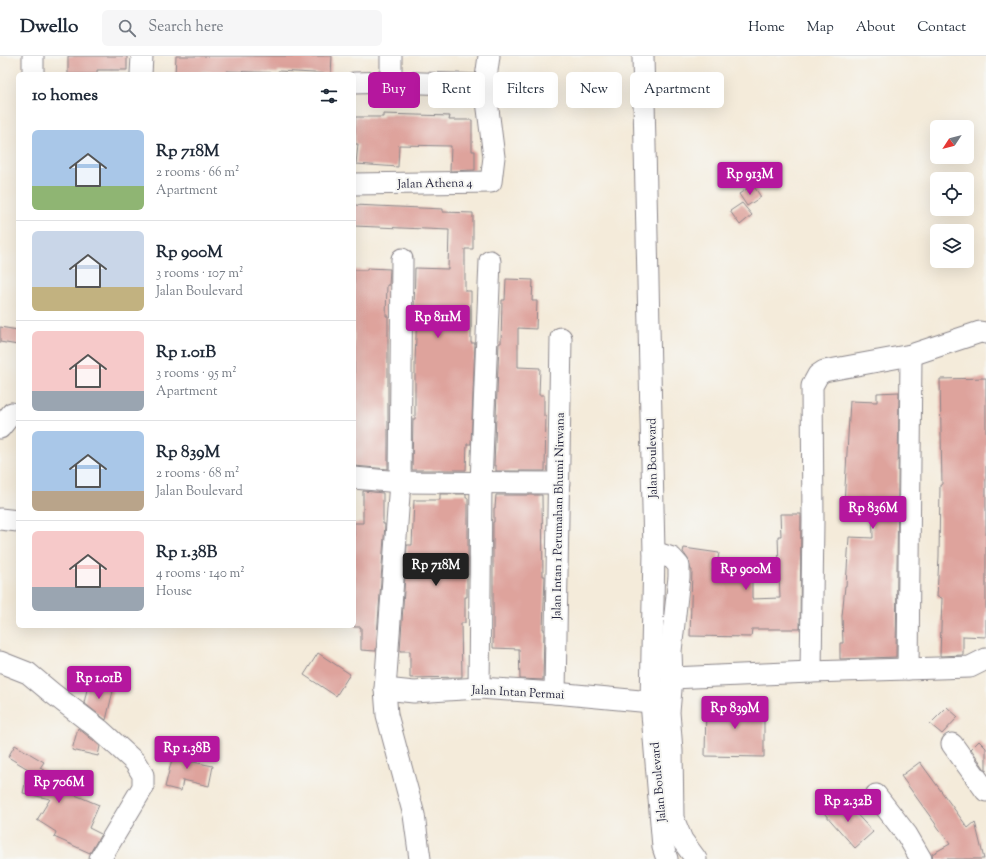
<!DOCTYPE html>
<html lang="en">
<head>
<meta charset="utf-8">
<style>
  :root { --surface:#fff; --page:#f6f6f7; --text:#1f2937; --muted:#747a83; --line:#e0e1e3; --accent:#b5179e }
  body { margin:0; font-family:"Sorts Mill Goudy",serif; background:var(--page); color:var(--text); height:100vh; display:flex; flex-direction:column; font-size:15px; white-space:nowrap }
  * { box-sizing:border-box; margin:0 }
  p { font-size:13px; color:var(--muted) }
  .icon { flex:none; width:22px; height:22px; fill:none; stroke:currentColor; stroke-width:2; stroke-linecap:round; stroke-linejoin:round }
  .map { position:relative; flex:1; overflow:hidden }
  .drawer { position:absolute; left:16px; top:16px; width:340px; height:556px; display:flex; flex-direction:column; background:var(--surface); border-radius:6px; box-shadow:0 4px 16px #0002 }
  .drawer>* { flex:none }
  .top-card { position:absolute; left:368px; top:16px; width:380px; height:36px; display:flex; gap:8px }
  .needle { width:26px; rotate:234deg }
  .controls { position:absolute; left:930px; top:64px; display:grid; gap:8px }
  .controls a { display:grid; place-items:center; width:44px; height:44px; border-radius:6px; background:var(--surface); box-shadow:0 4px 16px #0002; font-size:20px }
  .price { position:absolute; translate:-50% -34px; padding:0 9px; border-radius:4px; background:var(--accent); color:#fff; font-size:13px; line-height:26px; filter:drop-shadow(0 1px 2px #0008) }
  .price::after { content:''; position:absolute; left:50%; top:24px; width:12px; height:9px; margin-left:-6px; background:inherit; clip-path:polygon(0 0,100% 0,50% 100%) }
  .price.on { background:#222; color:#fff }
  ul { padding:0; list-style:none }
  li { display:flex; align-items:center; gap:12px; height:100px; padding:0 16px }
  li+li { border-top:1px solid var(--line) }
  li span { display:grid; place-items:center; flex:none; width:112px; height:80px; border-radius:6px; color:#555 }
  li>.icon { margin-inline-start:auto }
  span .icon { width:48px; height:48px; fill:#fffc; stroke-width:1 }
  li b { font-size:17px }
  h2 { display:flex; justify-content:space-between; align-items:center; height:48px; padding:0 16px; font-size:17px }
  .chip { padding:0 14px; border-radius:6px; background:var(--surface); box-shadow:0 4px 16px #0002; font-size:14px; line-height:36px }
  .chip.on { background:var(--accent); color:#fff }
  header { display:flex; align-items:center; gap:24px; box-sizing:border-box; height:56px; padding:0 20px; background:var(--surface); border-bottom:1px solid var(--line) }
  header strong { font-size:19px }
  nav { display:flex; gap:22px; margin-inline-start:auto; font-size:14px }
  .search { width:280px; height:36px; background:var(--page); display:flex; align-items:center; gap:10px; box-sizing:border-box; padding:0 14px; border-radius:6px; color:var(--muted); font-size:15px }
  .map>svg:first-child { display:block }
  .building { fill:#dea39c }
  .lines { fill:none; stroke-linecap:round; stroke-linejoin:round }
  .minor-casing { stroke:#8b868a; stroke-width:23 }
  .minor { stroke:#fff; stroke-width:21 }
  .labels { text-anchor:middle; stroke-width:4; stroke-linejoin:round; paint-order:stroke }
  .street-label { font-size:12px; fill:#22223b; stroke:#f6f6f2 }
</style>
</head>
<body>
<header>
<strong>Dwello</strong>
<div class="search"><svg class="icon" aria-label="search" viewBox="0 0 24 24"><circle cx="10" cy="10" r="6"/><path d="M15 15l6 6"/></svg>Search here</div>
<nav><a>Home</a><a>Map</a><a>About</a><a>Contact</a></nav>
</header>
<div class="map">
<svg width="986" height="803" viewBox="0 0 986 803">
  <rect width="100%" height="100%" fill="#f6f6f2"/>
  <filter id="ink" filterUnits="userSpaceOnUse"><feTurbulence type="fractalNoise" baseFrequency=".025" numOctaves="2"/><feDisplacementMap in="SourceGraphic" scale="8" xChannelSelector="R" yChannelSelector="G"/><feConvolveMatrix kernelMatrix="1 2 1 2 8 2 1 2 1" color-interpolation-filters="sRGB"/></filter>
  <filter id="wash" filterUnits="userSpaceOnUse"><feTurbulence type="fractalNoise" baseFrequency=".012" numOctaves="4" result="noise"/><feDisplacementMap in="SourceGraphic" scale="16" xChannelSelector="R" yChannelSelector="G"/><feGaussianBlur stdDeviation="0.9" result="paint"/><feColorMatrix in="noise" values="0 0 0 0 0 0 0 0 0 0 0 0 0 0 0 0 0 1.4 0 .05"/><feComposite in="paint" operator="in"/></filter>
  <g filter="url(#wash)">
    <rect width="100%" height="100%" fill="#f4ebda"/>
    <g id="blocks">
      <g class="building">
        <path d="M68 0H127V14H97V18H68Z"/>
        <path d="M176 0H332L331 18 278 15V17L227 15V17L202 15V18H175Z"/>
        <path d="M383 58 450 60 449 64H472V95H475V114L450 115 451 90 399 89 398 111 356 108 358 88H355V61H383Z"/>
        <path d="M753 129 761 141 747 150 739 138Z"/>
        <path d="M742 147 752 159 740 169 730 155Z"/>
        <path d="M354 149 443 153V156L473 157V193H465V235H471V287H475L471 388H467L466 414H412L413 363H415V305L417 257H414L415 212 448 213 449 174 354 170Z"/>
        <path d="M367 212 390 213 389 229H387L386 260H388V413L354 410V214H367Z"/>
        <path d="M506 223 533 224 532 245H537L536 273 518 272V311L540 312 539 339H544V360H546L545 415H496V410H494L499 287H501L502 244H505Z"/>
        <path d="M0 271 18 274V289L0 286Z"/>
        <path d="M986 322V581L963 580V599L940 600 942 542 937 541 939 500 940 429H942L940 323Z"/>
        <path d="M899 336 896 601 840 603V587H843L842 560 845 530H846L849 481 873 482 872 448H844L850 345 877 346V337Z"/>
        <path d="M363 435 383 437V468H385L376 595 361 594V571H354V467H363Z"/>
        <path d="M440 438H466V442H468V519H467V541H465V567H461L462 621 410 622V595H400L407 489H412L414 444H440Z"/>
        <path d="M496 439H542L543 520H545L543 573H544L543 624 520 623 519 593 493 592V466H494V452H495Z"/>
        <path d="M780 458H801L800 573H752L751 581 690 580 692 514H691L688 503 683 496 684 492 719 497 716 514H752V543L780 542 778 480H781Z"/>
        <path d="M318 597 350 618 336 640 304 619Z"/>
        <path d="M88 629 113 635 106 664 84 647Z"/>
        <path d="M706 647 764 648V701L705 700Z"/>
        <path d="M947 651 958 661 942 678 930 668Z"/>
        <path d="M78 672 100 690 98 700 72 694Z"/>
        <path d="M979 685 986 692V715L971 693Z"/>
        <path d="M176 687 191 691 188 705 213 710 209 730 183 724 181 735 165 731Z"/>
        <path d="M15 689 44 706 40 712 72 730 68 736 99 749 89 772 101 778 90 797 54 781 56 776 37 764 50 743 23 737 28 713 8 701Z"/>
        <path d="M920 706 968 772 975 766 984 803H933L932 798 950 788 901 720Z"/>
        <path d="M841 741 873 776 855 792 824 757Z"/>
      </g>
    </g>
  </g>
  <g filter="url(#ink)">
    <use href="#blocks" fill-opacity="0" stroke="#8b868a" stroke-width="1"/>
    <g class="lines">
      <g class="minor-casing">
        <g id="minor">
          <path d="M391 0V26"/>
          <path d="M643 0 654 496 651 646 663 791 667 803"/>
          <path d="M33 18V0"/>
          <path d="M141 18 142 0"/>
          <path d="M354 27 391 26 485 29"/>
          <path d="M354 128 491 126 494 101 485 29 489 0"/>
          <path d="M402 203 400 426 385 633 387 659 414 759 420 803"/>
          <path d="M0 372 12 357"/>
          <path d="M354 422 400 426 559 427"/>
          <path d="M0 463 18 465"/>
          <path d="M654 496 672 502 679 510V521L671 595 672 622 669 656 672 695 673 762 682 784 696 803"/>
          <path d="M0 606 28 617 52 637 100 674 135 706 143 719V731L100 803"/>
          <path d="M908 613 911 299"/>
          <path d="M811 616 813 465 812 330 818 319 824 315 911 299 980 276 986 277"/>
          <path d="M672 622 811 616 970 611 986 603"/>
          <path d="M479 632 481 427 490 205"/>
          <path d="M385 633 414 636 479 632 555 637 651 646"/>
          <path d="M555 637 561 282"/>
          <path d="M952 688 986 735"/>
          <path d="M876 739 907 779 921 803"/>
        </g>
      </g>
      <use href="#minor" class="minor"/>
    </g>
  </g>
  <g class="labels">
    <g class="street-label">
      <text transform="translate(435 127) rotate(-1)" y="4">Jalan Athena 4</text>
      <text transform="translate(652 402) rotate(-91)" y="4">Jalan Boulevard</text>
      <text transform="translate(558 460) rotate(-89)" y="4">Jalan Intan 1 Perumahan Bhumi Nirwana</text>
      <text transform="translate(518 636) rotate(3)" y="4">Jalan Intan Permai</text>
      <text transform="translate(658 726) rotate(-95)" y="4">Jalan Boulevard</text>
    </g>
  </g>
</svg>
<div class="controls">
<a><svg class="needle" viewBox="-14 -14 28 28"><path d="M0-13l5 13h-10z" fill="#e53935"/><path d="M0 13l5-13h-10z" fill="#747a83"/></svg></a>
<a><svg class="icon" aria-label="locate" viewBox="0 0 24 24"><circle cx="12" cy="12" r="6"/><path d="M12 2v4M12 18v4M2 12h4M18 12h4"/></svg></a>
<a><svg class="icon" aria-label="layers" viewBox="0 0 24 24"><path d="M12 4l9 5-9 5-9-5zM3 14l9 5 9-5"/></svg></a>
</div>
<b class="price" style="left:750px;top:140px">Rp 913M</b>
<b class="price" style="left:438px;top:283px">Rp 811M</b>
<b class="price" style="left:873px;top:474px">Rp 836M</b>
<b class="price on" style="left:436px;top:531px">Rp 718M</b>
<b class="price" style="left:746px;top:535px">Rp 900M</b>
<b class="price" style="left:99px;top:644px">Rp 1.01B</b>
<b class="price" style="left:735px;top:674px">Rp 839M</b>
<b class="price" style="left:187px;top:714px">Rp 1.38B</b>
<b class="price" style="left:59px;top:748px">Rp 706M</b>
<b class="price" style="left:848px;top:767px">Rp 2.32B</b>
<div class="top-card">
<a class="chip on">Buy</a>
<a class="chip">Rent</a>
<a class="chip">Filters</a>
<a class="chip">New</a>
<a class="chip">Apartment</a>
</div>
<section class="drawer">
<h2>10 homes<svg class="icon" aria-label="filters" viewBox="0 0 24 24"><path d="M4 7h16M4 17h16"/><circle cx="9" cy="7" r="2"/><circle cx="15" cy="17" r="2"/></svg></h2>
<ul>
<li><span style="background:linear-gradient(#a9c7e8 70%,#8fb573 0)"><svg class="icon" aria-label="home" viewBox="0 0 24 24"><path d="M3 11l9-7 9 7M6 9v11h12V9"/></svg></span><div><b>Rp 718M</b><p>2 rooms · 66 m²</p><p>Apartment</p></div></li>
<li><span style="background:linear-gradient(#c9d6e8 70%,#c2b280 0)"><svg class="icon" aria-label="home" viewBox="0 0 24 24"><path d="M3 11l9-7 9 7M6 9v11h12V9"/></svg></span><div><b>Rp 900M</b><p>3 rooms · 107 m²</p><p>Jalan Boulevard</p></div></li>
<li><span style="background:linear-gradient(#f6c9c9 75%,#9aa5b1 0)"><svg class="icon" aria-label="home" viewBox="0 0 24 24"><path d="M3 11l9-7 9 7M6 9v11h12V9"/></svg></span><div><b>Rp 1.01B</b><p>3 rooms · 95 m²</p><p>Apartment</p></div></li>
<li><span style="background:linear-gradient(#a9c7e8 75%,#b9a48a 0)"><svg class="icon" aria-label="home" viewBox="0 0 24 24"><path d="M3 11l9-7 9 7M6 9v11h12V9"/></svg></span><div><b>Rp 839M</b><p>2 rooms · 68 m²</p><p>Jalan Boulevard</p></div></li>
<li><span style="background:linear-gradient(#f6c9c9 70%,#9aa5b1 0)"><svg class="icon" aria-label="home" viewBox="0 0 24 24"><path d="M3 11l9-7 9 7M6 9v11h12V9"/></svg></span><div><b>Rp 1.38B</b><p>4 rooms · 140 m²</p><p>House</p></div></li>
</ul>
</section>
</div>
</body>
</html>
